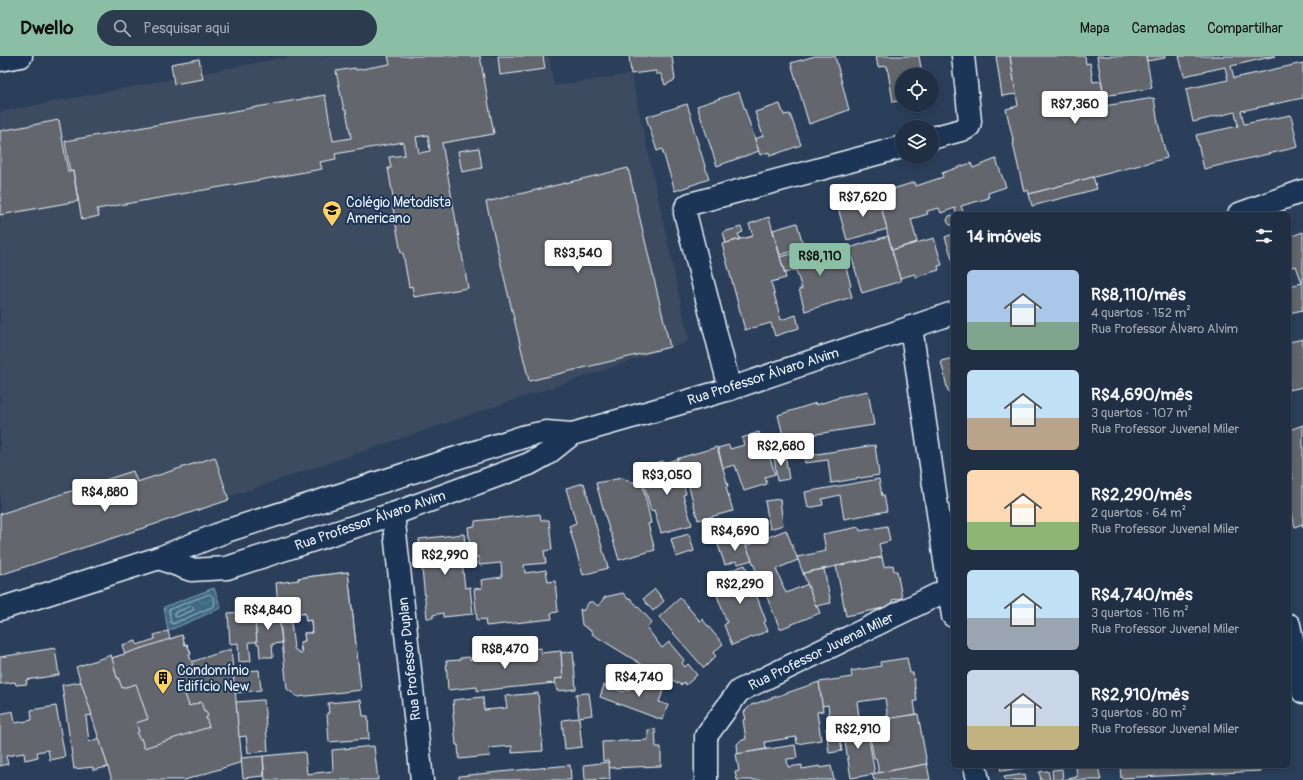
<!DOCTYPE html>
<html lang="pt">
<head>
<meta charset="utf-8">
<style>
  :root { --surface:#202f44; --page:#2d3b4f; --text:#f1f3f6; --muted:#a2a9b2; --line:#3d4a5d; --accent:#8abfa5 }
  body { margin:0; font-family:Pangolin,sans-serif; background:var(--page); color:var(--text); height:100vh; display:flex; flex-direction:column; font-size:15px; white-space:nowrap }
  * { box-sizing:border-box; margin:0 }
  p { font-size:13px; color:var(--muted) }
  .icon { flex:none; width:22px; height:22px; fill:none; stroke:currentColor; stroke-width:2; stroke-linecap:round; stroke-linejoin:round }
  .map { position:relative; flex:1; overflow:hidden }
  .panel { position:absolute; left:951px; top:156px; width:340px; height:556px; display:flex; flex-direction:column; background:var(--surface); border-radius:6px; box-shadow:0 2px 10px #0003,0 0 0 1px var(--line) }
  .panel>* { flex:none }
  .controls { position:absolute; left:895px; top:12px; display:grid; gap:8px }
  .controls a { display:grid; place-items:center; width:44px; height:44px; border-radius:50%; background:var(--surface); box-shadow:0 2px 10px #0003,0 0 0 1px var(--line); font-size:20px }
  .price { position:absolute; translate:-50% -34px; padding:0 9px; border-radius:4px; background:#fff; color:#222; font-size:13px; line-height:26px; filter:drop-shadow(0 1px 2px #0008) }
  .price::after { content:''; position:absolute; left:50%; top:24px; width:12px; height:9px; margin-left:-6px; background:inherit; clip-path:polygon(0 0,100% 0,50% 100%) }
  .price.on { background:var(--accent); color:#111 }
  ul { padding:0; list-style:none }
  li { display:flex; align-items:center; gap:12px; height:100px; padding:0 16px }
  li span { display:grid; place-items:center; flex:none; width:112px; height:80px; border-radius:6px; color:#555 }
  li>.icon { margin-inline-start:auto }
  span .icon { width:48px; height:48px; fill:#fffc; stroke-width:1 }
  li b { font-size:17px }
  h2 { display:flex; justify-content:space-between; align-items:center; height:48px; padding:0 16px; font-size:17px }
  header { display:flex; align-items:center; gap:24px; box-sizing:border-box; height:56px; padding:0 20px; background:var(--accent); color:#111 }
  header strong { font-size:19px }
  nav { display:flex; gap:22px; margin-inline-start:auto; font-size:14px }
  .search { width:280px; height:36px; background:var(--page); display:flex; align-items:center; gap:10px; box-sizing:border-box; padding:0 14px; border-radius:22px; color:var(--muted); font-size:15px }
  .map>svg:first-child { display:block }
  .built { fill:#3c4b60 }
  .water { fill:url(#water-waves); stroke:#819fb1 }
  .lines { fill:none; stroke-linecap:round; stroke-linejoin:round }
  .shore { stroke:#a4bbc9; stroke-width:1 }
  .building { fill:#63666d; stroke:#e8f1f8; fill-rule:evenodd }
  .street-casing { stroke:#e8f1f8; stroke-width:25 }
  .street { stroke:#1d3557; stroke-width:22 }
  .labels { text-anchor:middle; stroke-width:4; stroke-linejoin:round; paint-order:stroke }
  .poi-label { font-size:14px; fill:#e8f1f8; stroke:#1d3557; text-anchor:start }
  .street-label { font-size:14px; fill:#e8f1f8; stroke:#1d3557 }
</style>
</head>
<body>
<header>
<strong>Dwello</strong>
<div class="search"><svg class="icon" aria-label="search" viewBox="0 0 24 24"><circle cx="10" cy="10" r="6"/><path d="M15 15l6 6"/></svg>Pesquisar aqui</div>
<nav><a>Mapa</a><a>Camadas</a><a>Compartilhar</a></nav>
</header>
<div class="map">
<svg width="1303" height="724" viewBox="0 0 1303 724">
  <defs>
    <pattern id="water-waves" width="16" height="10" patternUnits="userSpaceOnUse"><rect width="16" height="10" fill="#3d6982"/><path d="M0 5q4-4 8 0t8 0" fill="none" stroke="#597f94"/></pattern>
  </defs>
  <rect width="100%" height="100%" fill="#2b3f5b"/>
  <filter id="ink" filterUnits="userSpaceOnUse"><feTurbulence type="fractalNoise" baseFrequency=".025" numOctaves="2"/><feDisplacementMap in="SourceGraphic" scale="8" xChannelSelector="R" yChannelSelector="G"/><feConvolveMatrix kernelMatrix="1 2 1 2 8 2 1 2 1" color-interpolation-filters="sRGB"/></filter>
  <g filter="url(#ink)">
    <path class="built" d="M292 0H549L554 30 631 18 689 285 0 518V56Z"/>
    <path class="water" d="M214 532 221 552 168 575 164 551Z"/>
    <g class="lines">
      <g class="shore">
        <path d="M210 538C213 539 216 547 214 550L173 568 171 567 169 555V554Z"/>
        <path d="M192 550 194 552 193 554 177 561 175 560V557Z"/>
      </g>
    </g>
    <g class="building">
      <path d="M388 0H480L494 78 442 87 468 232 414 241 412 230 409 231 403 197H401L392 147H394L388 112H391L389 101 405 99 403 86 335 98 336 103 320 106 322 113 97 153 99 160 82 164 73 115 70 116 65 85 325 39 333 85 351 82 346 54H344L336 15 355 12 356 14 390 8ZM428 79 430 95 419 97 416 81Z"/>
      <path d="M498 0H543L545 13 500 19Z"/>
      <path d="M629 0H672L675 24 665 29 661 18H656V15L631 18Z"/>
      <path d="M815 0H835L849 54 809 68 791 7Z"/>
      <path d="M876 0H919L922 18 902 19V44L893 46 887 10 878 11Z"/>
      <path d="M996 0H1010L1016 38 1002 40Z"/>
      <path d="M1010 0H1085L1086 8 1090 7 1093 26 1101 25 1103 36 1102 37 1104 50 1154 42 1158 67 1167 102 1029 138 1028 134 1024 136 1013 88H1014L1006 53 1018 50Z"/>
      <path d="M1097 0H1146L1152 32 1104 40Z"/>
      <path d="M1146 0H1165V2L1147 5Z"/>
      <path d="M1179 0H1275L1231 10 1234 22 1303 7V42L1241 55 1244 68 1291 59 1298 91 1204 113 1196 79 1238 70 1235 56 1193 66 1186 33 1228 24 1225 11 1184 20Z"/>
      <path d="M199 3 203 23 174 28 171 8Z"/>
      <path d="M739 36 759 95 717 110 697 50Z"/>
      <path d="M687 48 694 70 693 71 709 123 675 135 662 93 657 95 646 61Z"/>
      <path d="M780 48 784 59 790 58 801 89 770 100 769 96 760 99 755 83 763 80 755 56Z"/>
      <path d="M59 64 68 116 73 115 78 145 0 159V75Z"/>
      <path d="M479 92 482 112 462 116 458 95Z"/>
      <path d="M996 103 1006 131 988 137 989 142 961 150 964 158H956L955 152 941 157 939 152 927 155 928 158 911 163 917 186 892 194 877 138 915 126 916 130 943 121 942 117 971 107 973 112Z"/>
      <path d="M628 112 670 291 529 325 486 146Z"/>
      <path d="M1093 121 1097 133 1032 150 1029 138Z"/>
      <path d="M878 140 887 173 847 184 838 152Z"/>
      <path d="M953 159V169H950L948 167 947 164 949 160Z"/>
      <path d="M769 161 786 222 771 226 781 264 796 259 799 272 775 280 771 267 745 274 722 188 753 180 749 168Z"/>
      <path d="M797 167 804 192 780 199 773 174Z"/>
      <path d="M741 171 743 176 738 178 740 183 726 187 723 176Z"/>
      <path d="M1303 176V249L1302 250 1303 254 1289 257V230L1302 227 1296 210 1289 212V181Z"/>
      <path d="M953 178V206L945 181Z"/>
      <path d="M888 180 901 225 862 237 849 192Z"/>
      <path d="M934 182 942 209 938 210 939 214 916 221 915 218 900 222 892 194Z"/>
      <path d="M841 192 851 230 849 231 852 241 805 255 799 233H802L796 214 785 217 780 201 807 194 809 201Z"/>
      <path d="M1303 283V331L1289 334V286Z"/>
      <path d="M953 302V335L948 336 941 305Z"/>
      <path d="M868 335 874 369 784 383 778 359 816 347V349L838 342V341Z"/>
      <path d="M1303 369V472L1302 468 1295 471 1289 443V424L1293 423 1289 407V374Z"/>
      <path d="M759 376 761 384 764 383 775 418 765 421 767 428 744 435 735 409 723 412 718 392 729 389 730 393 744 389 742 382Z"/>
      <path d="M875 389 879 419 831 427 828 404 805 407 804 400Z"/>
      <path d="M717 391 728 430 726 431 733 455 698 464 688 427 684 429 676 403Z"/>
      <path d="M785 398 789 423 777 425 774 399Z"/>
      <path d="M215 401 229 444 0 519V458L133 415 137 426Z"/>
      <path d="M677 403 686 438 683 439 692 469 661 477 654 454 651 455 642 421 644 419 650 416 649 409 663 405 664 407Z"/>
      <path d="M622 422 630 426H642L651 467 648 468 655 494 619 504 611 477H610L596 427Z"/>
      <path d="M879 423 882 440 884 439 887 455 844 463 840 439 822 443 823 449 808 452 805 436Z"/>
      <path d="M584 427 608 512 583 519 569 470 576 467 566 432Z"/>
      <path d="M780 443 783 469 770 473 765 445Z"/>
      <path d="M540 458 541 464H549L552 494 544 495 546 507 524 509 525 517 546 514 548 526 555 525 558 556 551 557 552 563 486 570 485 563 477 564 474 533 482 532 481 524 502 521 501 507 479 509V501L471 502 468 471 475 470V465Z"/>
      <path d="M887 470 890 485 879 488 882 501 803 517 797 501 826 495 823 478 859 471 860 475Z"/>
      <path d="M786 474 798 504 776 513 786 537 808 528 820 557 780 573 746 490Z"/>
      <path d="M464 478 467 506H462L465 532 470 531 473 558 443 561V557L433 559V562H427L419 483Z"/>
      <path d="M689 478 694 495 676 501 671 483Z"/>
      <path d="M742 481 752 504 738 508 736 505 725 509 718 489Z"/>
      <path d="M882 501 884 511 893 509 894 515H897L902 542 892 544 893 550 846 560 836 510Z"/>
      <path d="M745 509 766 565 764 566 768 575 732 589 724 569 727 567 714 531 719 530 715 520Z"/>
      <path d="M824 513 831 547 816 550 803 517Z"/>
      <path d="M348 516 359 616 308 622 305 594 301 595 300 586 305 585 304 577H312L311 564 306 565 305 557 296 559 295 549 301 548 298 522Z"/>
      <path d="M348 516 361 634 298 641 287 633 280 567 291 566 294 593 302 598 300 586 305 585 304 577H312L311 564 306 565 305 557 296 559 295 549 278 550 276 527 299 524 298 522Z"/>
      <path d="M655 533 664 545 653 555 643 543Z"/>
      <path d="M623 537 628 543 630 542 652 566 647 572 662 592 669 586 684 604 682 607 685 611 688 608 697 619 686 629 684 626 681 629 666 620 664 622 592 578 593 576 582 569 580 553 583 555 589 546H593L598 550 605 541Z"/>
      <path d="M680 542 700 565 702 563 723 588 713 597 716 600 704 612 659 561Z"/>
      <path d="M278 552 282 587 272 588 273 601H260L259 588H257L254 555Z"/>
      <path d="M254 555 257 586H249L251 605 239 606 238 587 230 588 228 557Z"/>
      <path d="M168 575 170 583 182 579 185 589 187 588 191 598 189 599 191 606 231 593 242 706 185 724H112L76 611 111 599 112 602 125 598 122 589 136 585 137 589 155 583 154 579Z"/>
      <path d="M182 579 185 589 187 588 191 598 189 599 193 609 177 614 189 650 201 646 204 655H206L208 660 206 661 209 671 144 692 141 682 139 683 137 677 139 676 136 667 148 663 136 628 122 632 118 621 117 622 112 602Z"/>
      <path d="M55 592 59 619 26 624 27 628 16 629 15 626 0 628V601Z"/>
      <path d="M541 592V597L561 595 563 622 555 623V627L477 635V631L448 634 446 605 460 604V602L470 601V604L475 603 474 598Z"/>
      <path d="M573 595 576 633 557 635 555 623 563 622 561 597Z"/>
      <path d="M907 602 910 617H913L917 645H914L916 658 888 663 885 642 857 646 860 667 831 671 828 649 822 650 819 626 852 621 851 615 881 610 880 606Z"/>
      <path d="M259 614 261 634 235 637 233 616Z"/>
      <path d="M635 620 664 632 659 646 668 649 662 664 600 641 604 629 624 636 626 634 629 635Z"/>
      <path d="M81 626 92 659 86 660 89 686 99 682 108 711 93 714V711L74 713 62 629Z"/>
      <path d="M819 626 823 655 817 656 821 684 797 688 796 681 765 686 766 693 738 698 737 688 740 685 746 683 743 664 746 663 744 656 751 649Z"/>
      <path d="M538 637 543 695 512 697V690L489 692 490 700 459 703 458 689H456L453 658 454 657 453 644 483 641 484 654 507 652 505 640Z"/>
      <path d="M587 637H589L592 659 579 661 576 638Z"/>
      <path d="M262 644H264L268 695 248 697 246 680 239 681 236 646Z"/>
      <path d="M361 644 363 660H368L369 683 329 686 327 657H329L328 647Z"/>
      <path d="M56 650 65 701 50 704 48 694 37 696 38 701 25 704 24 697 6 700 8 708 0 710V658L13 655 15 667 32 664 31 654Z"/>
      <path d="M918 658 927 708 879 717 876 702H874L867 666Z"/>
      <path d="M579 662 582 691 565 693 562 664Z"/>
      <path d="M866 666 875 718 851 722 842 669Z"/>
      <path d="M838 670 842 695 829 697 826 672Z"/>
      <path d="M655 673 656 691H661V710L609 712 608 704 603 705 602 686 648 684V674Z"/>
      <path d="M795 689 797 702 787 703 788 711 802 709V713L820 710V712L831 710 834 724H737L735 716 739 715 736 698Z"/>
      <path d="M374 690 378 724H265L263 700 305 696 307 718 333 715 332 694Z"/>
      <path d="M263 700 264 720 243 722 241 702Z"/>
      <path d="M609 706 610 723 585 724 584 709Z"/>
      <path d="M927 708 930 724H874L872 718Z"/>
      <path d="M570 709 571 724H459V720Z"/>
      <path d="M1000 710H1036L1001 715Z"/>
      <path d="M1081 710H1098L1101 724H1053L1052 714 1062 713 1063 724 1077 721 1076 711Z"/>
      <path d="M1120 710H1261V715L1121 722Z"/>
      <path d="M1048 715 1050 724H1041L1039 716Z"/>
      <path d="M1025 718 1026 724H1005L1004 721Z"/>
    </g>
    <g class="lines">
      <g class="street-casing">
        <g id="street">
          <path d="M0 4 21 0"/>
          <path d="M932 82 965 73 969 70 970 65 963 0"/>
          <path d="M1239 158 1303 135"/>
          <path d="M911 271 953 560"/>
          <path d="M730 333 685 157 686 151 690 148 902 91"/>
          <path d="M393 458 422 724"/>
          <path d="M159 502 191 514 227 512 393 458 529 408 547 398 572 378"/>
          <path d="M0 553 159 502 229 474 526 380 546 376 572 378 730 333 953 257"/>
          <path d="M1289 569 1303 636"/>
          <path d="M975 710 978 724"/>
          <path d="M706 724V680L739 635 949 533"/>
        </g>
      </g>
      <use href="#street" class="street"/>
    </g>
  </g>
  <defs>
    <g id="school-pin" transform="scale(1)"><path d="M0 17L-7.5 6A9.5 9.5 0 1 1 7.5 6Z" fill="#ffd166" stroke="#1d3557"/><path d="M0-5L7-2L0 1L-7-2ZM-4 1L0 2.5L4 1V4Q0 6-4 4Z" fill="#111"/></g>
    <g id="building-pin" transform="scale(1)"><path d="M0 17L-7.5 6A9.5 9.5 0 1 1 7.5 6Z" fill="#ffd166" stroke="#1d3557"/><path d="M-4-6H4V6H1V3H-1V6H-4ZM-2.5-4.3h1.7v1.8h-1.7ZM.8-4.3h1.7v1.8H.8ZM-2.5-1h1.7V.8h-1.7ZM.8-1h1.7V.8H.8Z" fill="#111"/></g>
  </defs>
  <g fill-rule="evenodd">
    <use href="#school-pin" x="332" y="154"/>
    <use href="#building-pin" x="163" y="622"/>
  </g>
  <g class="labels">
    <g class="poi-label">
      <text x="346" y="151">Colégio Metodista<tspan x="346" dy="16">Americano</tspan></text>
      <text x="177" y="619">Condomínio<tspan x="177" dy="16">Edifício New</tspan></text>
    </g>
    <g class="street-label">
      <text transform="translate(763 320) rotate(-18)" y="5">Rua Professor Álvaro Alvim</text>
      <text transform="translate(370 464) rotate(-19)" y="5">Rua Professor Álvaro Alvim</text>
      <text transform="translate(821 595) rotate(-26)" y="5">Rua Professor Juvenal Miler</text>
      <text transform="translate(409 603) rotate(-96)" y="5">Rua Professor Duplan</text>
    </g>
  </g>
</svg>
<div class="controls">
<a><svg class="icon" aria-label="locate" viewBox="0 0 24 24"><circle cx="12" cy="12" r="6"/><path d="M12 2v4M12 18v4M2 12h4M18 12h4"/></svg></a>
<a><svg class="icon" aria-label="layers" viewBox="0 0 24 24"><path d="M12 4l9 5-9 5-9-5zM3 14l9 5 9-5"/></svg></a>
</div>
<b class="price" style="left:1075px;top:69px">R$7,360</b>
<b class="price" style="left:863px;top:162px">R$7,620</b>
<b class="price" style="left:578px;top:218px">R$3,540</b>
<b class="price on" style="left:820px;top:221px">R$8,110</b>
<b class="price" style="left:781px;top:411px">R$2,680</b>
<b class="price" style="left:667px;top:440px">R$3,050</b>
<b class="price" style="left:105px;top:457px">R$4,880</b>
<b class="price" style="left:735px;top:496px">R$4,690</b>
<b class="price" style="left:445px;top:520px">R$2,990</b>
<b class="price" style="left:740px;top:549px">R$2,290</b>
<b class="price" style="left:268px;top:575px">R$4,840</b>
<b class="price" style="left:505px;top:614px">R$8,470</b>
<b class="price" style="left:639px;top:642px">R$4,740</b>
<b class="price" style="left:858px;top:694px">R$2,910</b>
<section class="panel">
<h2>14 imóveis<svg class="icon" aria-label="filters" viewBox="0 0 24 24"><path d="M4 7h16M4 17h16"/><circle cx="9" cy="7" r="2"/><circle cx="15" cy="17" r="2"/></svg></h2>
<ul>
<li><span style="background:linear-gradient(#a9c7e8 65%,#7fa58c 0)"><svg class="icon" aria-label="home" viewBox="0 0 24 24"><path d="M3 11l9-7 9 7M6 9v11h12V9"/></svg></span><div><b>R$8,110/mês</b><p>4 quartos · 152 m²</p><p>Rua Professor Álvaro Alvim</p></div></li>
<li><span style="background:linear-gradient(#bfe0f5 60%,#b9a48a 0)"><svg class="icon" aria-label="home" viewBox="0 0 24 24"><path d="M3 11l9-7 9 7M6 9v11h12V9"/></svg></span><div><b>R$4,690/mês</b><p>3 quartos · 107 m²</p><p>Rua Professor Juvenal Miler</p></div></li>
<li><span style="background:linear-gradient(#ffd9b3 65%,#8fb573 0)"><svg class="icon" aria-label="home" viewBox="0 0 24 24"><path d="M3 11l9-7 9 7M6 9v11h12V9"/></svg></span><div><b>R$2,290/mês</b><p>2 quartos · 64 m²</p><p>Rua Professor Juvenal Miler</p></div></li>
<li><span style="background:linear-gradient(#bfe0f5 60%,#9aa5b1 0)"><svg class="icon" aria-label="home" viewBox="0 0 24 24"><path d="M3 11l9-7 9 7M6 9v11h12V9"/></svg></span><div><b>R$4,740/mês</b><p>3 quartos · 116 m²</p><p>Rua Professor Juvenal Miler</p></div></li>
<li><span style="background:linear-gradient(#c9d6e8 70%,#c2b280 0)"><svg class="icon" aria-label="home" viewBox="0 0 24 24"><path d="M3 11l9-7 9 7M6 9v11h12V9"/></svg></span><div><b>R$2,910/mês</b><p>3 quartos · 80 m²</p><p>Rua Professor Juvenal Miler</p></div></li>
</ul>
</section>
</div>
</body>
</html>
